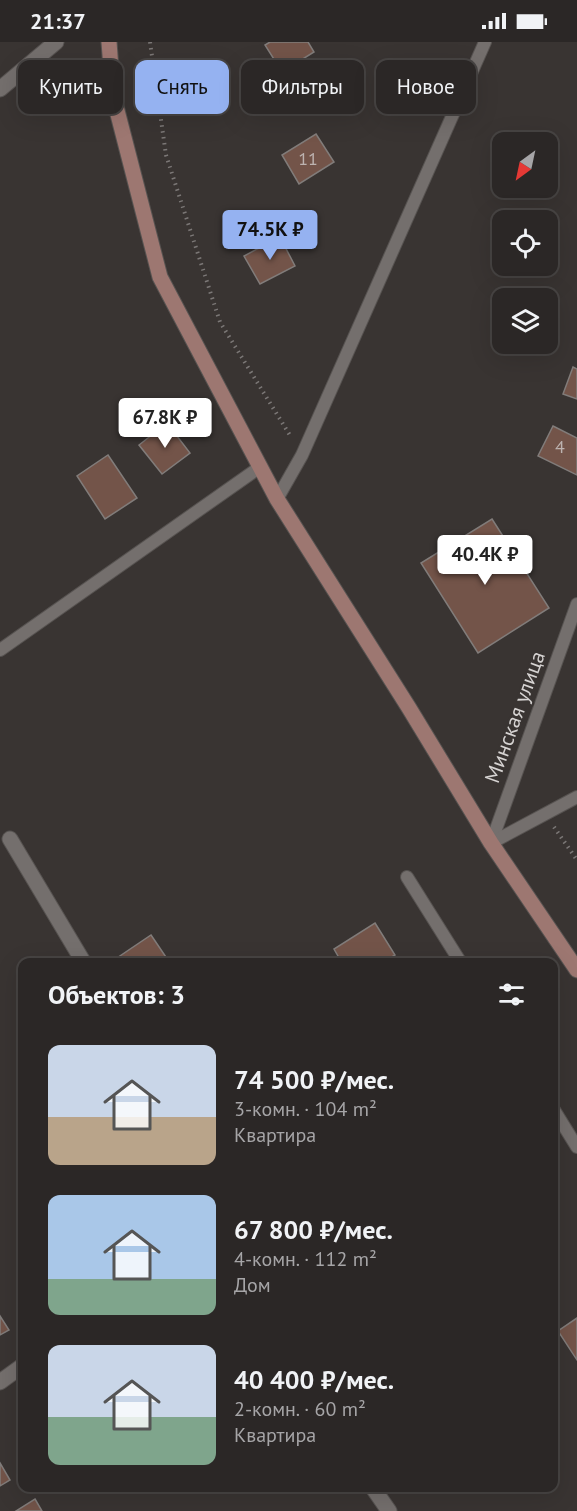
<!DOCTYPE html>
<html lang="ru">
<head>
<meta charset="utf-8">
<style>
  :root { --surface:#2b2726; --page:#332f2e; --text:#f1f3f6; --muted:#a6a5a7; --line:#474443; --accent:#95b2f1 }
  body { margin:0; font-family:"PT Sans",sans-serif; background:var(--page); color:var(--text); height:100vh; display:flex; flex-direction:column; font-size:22px; white-space:nowrap }
  * { box-sizing:border-box; margin:0 }
  p { font-size:20px; color:var(--muted) }
  .icon { flex:none; width:33px; height:33px; fill:none; stroke:currentColor; stroke-width:2; stroke-linecap:round; stroke-linejoin:round }
  .map { position:relative; flex:1; overflow:hidden }
  .sheet { position:absolute; left:18px; top:916px; width:540px; height:534px; display:flex; flex-direction:column; background:var(--surface); border-radius:12px; box-shadow:0 6px 24px #0002,0 0 0 2px var(--line) }
  .sheet>* { flex:none }
  .guide { position:absolute; left:18px; top:18px; width:542px; height:54px; display:flex; gap:12px }
  .needle { width:39px; rotate:213deg }
  .buttons { position:absolute; left:492px; top:90px; display:grid; gap:12px }
  .buttons a { display:grid; place-items:center; width:66px; height:66px; border-radius:12px; background:var(--surface); box-shadow:0 6px 24px #0002,0 0 0 2px var(--line); font-size:30px }
  .price { position:absolute; translate:-50% -51px; padding:0 14px; border-radius:6px; background:#fff; color:#222; font-size:20px; line-height:39px; filter:drop-shadow(0 2px 3px #0008) }
  .price::after { content:''; position:absolute; left:50%; top:36px; width:18px; height:14px; margin-left:-9px; background:inherit; clip-path:polygon(0 0,100% 0,50% 100%) }
  .price.selected { background:var(--accent); color:#111 }
  ul { padding:0; list-style:none }
  li { display:flex; align-items:center; gap:18px; height:150px; padding:0 30px }
  li span { display:grid; place-items:center; flex:none; width:168px; height:120px; border-radius:12px; color:#555 }
  li>.icon { margin-inline-start:auto }
  span .icon { width:72px; height:72px; fill:#fffc; stroke-width:1 }
  li b { font-size:26px }
  h2 { display:flex; justify-content:space-between; align-items:center; height:72px; padding:0 30px; font-size:26px }
  .pill { padding:0 21px; border-radius:12px; background:var(--surface); box-shadow:0 6px 24px #0002,0 0 0 2px var(--line); font-size:21px; line-height:54px }
  .pill.selected { background:var(--accent); color:#111 }
  .status { display:flex; justify-content:space-between; align-items:center; height:42px; padding:0 30px; background:var(--surface); direction:ltr }
  .status svg { height:16px; fill:currentColor }
  .map>svg:first-child { display:block }
  .building { fill:#735449; stroke:#817c7a; stroke-width:1.5 }
  .lines { fill:none; stroke-linecap:round; stroke-linejoin:round }
  .service-casing { stroke:#575351; stroke-width:14 }
  .minor-casing { stroke:#575351; stroke-width:17 }
  .secondary-casing { stroke:#575351; stroke-width:17 }
  .path { stroke:#7b7776; stroke-width:4; stroke-dasharray:1.5 4.5; stroke-linecap:butt }
  .service { stroke:#746f6d; stroke-width:12 }
  .minor { stroke:#746f6d; stroke-width:15 }
  .secondary { stroke:#9d7771; stroke-width:15 }
  .labels { text-anchor:middle; stroke-width:4.5; stroke-linejoin:round; paint-order:stroke }
  .number-label { font-size:18px; fill:#bdb3b0 }
  .street-label { font-size:21px; fill:#d6d3d2; stroke:#393432 }
</style>
</head>
<body>
<div class="status"><b>21:37</b><svg viewBox="0 0 49 12"><path d="M0 12V9h3v3zM5 12V6h3v6zM10 12V3h3v9zM15 12V0h3v12zM26 1h20v11H26zM47 4h2v5h-2z"/></svg></div>
<div class="map">
<svg width="577" height="1469" viewBox="0 0 577 1469">
  <rect width="100%" height="100%" fill="#393432"/>
  <g class="building">
    <path d="M270 0H308L314 10 282 30 265 3Z"/>
    <path d="M316 92 334 120 299 142 282 113Z"/>
    <path d="M280 195 295 224 260 242 244 214Z"/>
    <path d="M573 325 577 327V357L563 352Z"/>
    <path d="M167 381 190 411 162 432 139 403Z"/>
    <path d="M553 384 577 396V433L538 414Z"/>
    <path d="M108 413 137 456 105 477 77 434Z"/>
    <path d="M492 477 549 566 478 611 421 521Z"/>
    <path d="M375 881 395 913 382 921H342L334 907Z"/>
    <path d="M151 893 170 921H120L117 916Z"/>
    <path d="M554 1131 559 1139 554 1143Z"/>
    <path d="M0 1274 9 1288 0 1293Z"/>
    <path d="M577 1276V1318L558 1289Z"/>
    <path d="M22 1355V1367L17 1358Z"/>
    <path d="M0 1421 10 1438 0 1444Z"/>
    <path d="M35 1457 42 1469H16Z"/>
  </g>
  <g class="lines">
    <g class="service-casing">
      <g id="service">
        <path d="M277 457 302 413 485 0"/>
        <path d="M0 608 260 425"/>
        <path d="M491 801 577 562"/>
        <path d="M491 801 577 755"/>
        <path d="M407 835 461 921"/>
        <path d="M554 1068 577 1105"/>
      </g>
    </g>
    <g class="minor-casing">
      <g id="minor">
        <path d="M0 47 56 0"/>
        <path d="M10 797 84 921"/>
        <path d="M0 1340 22 1324"/>
        <path d="M373 1446 389 1469"/>
      </g>
    </g>
    <g class="secondary-casing">
      <path id="secondary" d="M109 0 113 53 160 235 277 457 409 666 491 801 577 928"/>
    </g>
    <g class="path">
      <path d="M150 0 166 113 220 280 291 395"/>
      <path d="M554 785 577 818"/>
    </g>
    <use href="#service" class="service"/>
    <use href="#minor" class="minor"/>
    <use href="#secondary" class="secondary"/>
  </g>
  <g class="labels">
    <g class="number-label">
      <text x="308" y="123">11</text>
      <text x="560" y="411">4</text>
    </g>
    <g class="street-label">
      <text transform="translate(515 675) rotate(-70)" y="7">Минская улица</text>
    </g>
  </g>
</svg>
<div class="buttons">
<a><svg class="needle" viewBox="-14 -14 28 28"><path d="M0-13l5 13h-10z" fill="#e53935"/><path d="M0 13l5-13h-10z" fill="#a6a5a7"/></svg></a>
<a><svg class="icon" aria-label="locate" viewBox="0 0 24 24"><circle cx="12" cy="12" r="6"/><path d="M12 2v4M12 18v4M2 12h4M18 12h4"/></svg></a>
<a><svg class="icon" aria-label="layers" viewBox="0 0 24 24"><path d="M12 4l9 5-9 5-9-5zM3 14l9 5 9-5"/></svg></a>
</div>
<b class="price selected" style="left:270px;top:219px">74.5K ₽</b>
<b class="price" style="left:165px;top:407px">67.8K ₽</b>
<b class="price" style="left:485px;top:544px">40.4K ₽</b>
<div class="guide">
<a class="pill">Купить</a>
<a class="pill selected">Снять</a>
<a class="pill">Фильтры</a>
<a class="pill">Новое</a>
</div>
<section class="sheet">
<h2>Объектов: 3<svg class="icon" aria-label="filters" viewBox="0 0 24 24"><path d="M4 7h16M4 17h16"/><circle cx="9" cy="7" r="2"/><circle cx="15" cy="17" r="2"/></svg></h2>
<ul>
<li><span style="background:linear-gradient(#c9d6e8 60%,#b9a48a 0)"><svg class="icon" aria-label="home" viewBox="0 0 24 24"><path d="M3 11l9-7 9 7M6 9v11h12V9"/></svg></span><div><b>74 500 ₽/мес.</b><p>3-комн. · 104 m²</p><p>Квартира</p></div></li>
<li><span style="background:linear-gradient(#a9c7e8 70%,#7fa58c 0)"><svg class="icon" aria-label="home" viewBox="0 0 24 24"><path d="M3 11l9-7 9 7M6 9v11h12V9"/></svg></span><div><b>67 800 ₽/мес.</b><p>4-комн. · 112 m²</p><p>Дом</p></div></li>
<li><span style="background:linear-gradient(#c9d6e8 60%,#7fa58c 0)"><svg class="icon" aria-label="home" viewBox="0 0 24 24"><path d="M3 11l9-7 9 7M6 9v11h12V9"/></svg></span><div><b>40 400 ₽/мес.</b><p>2-комн. · 60 m²</p><p>Квартира</p></div></li>
</ul>
</section>
</div>
</body>
</html>
